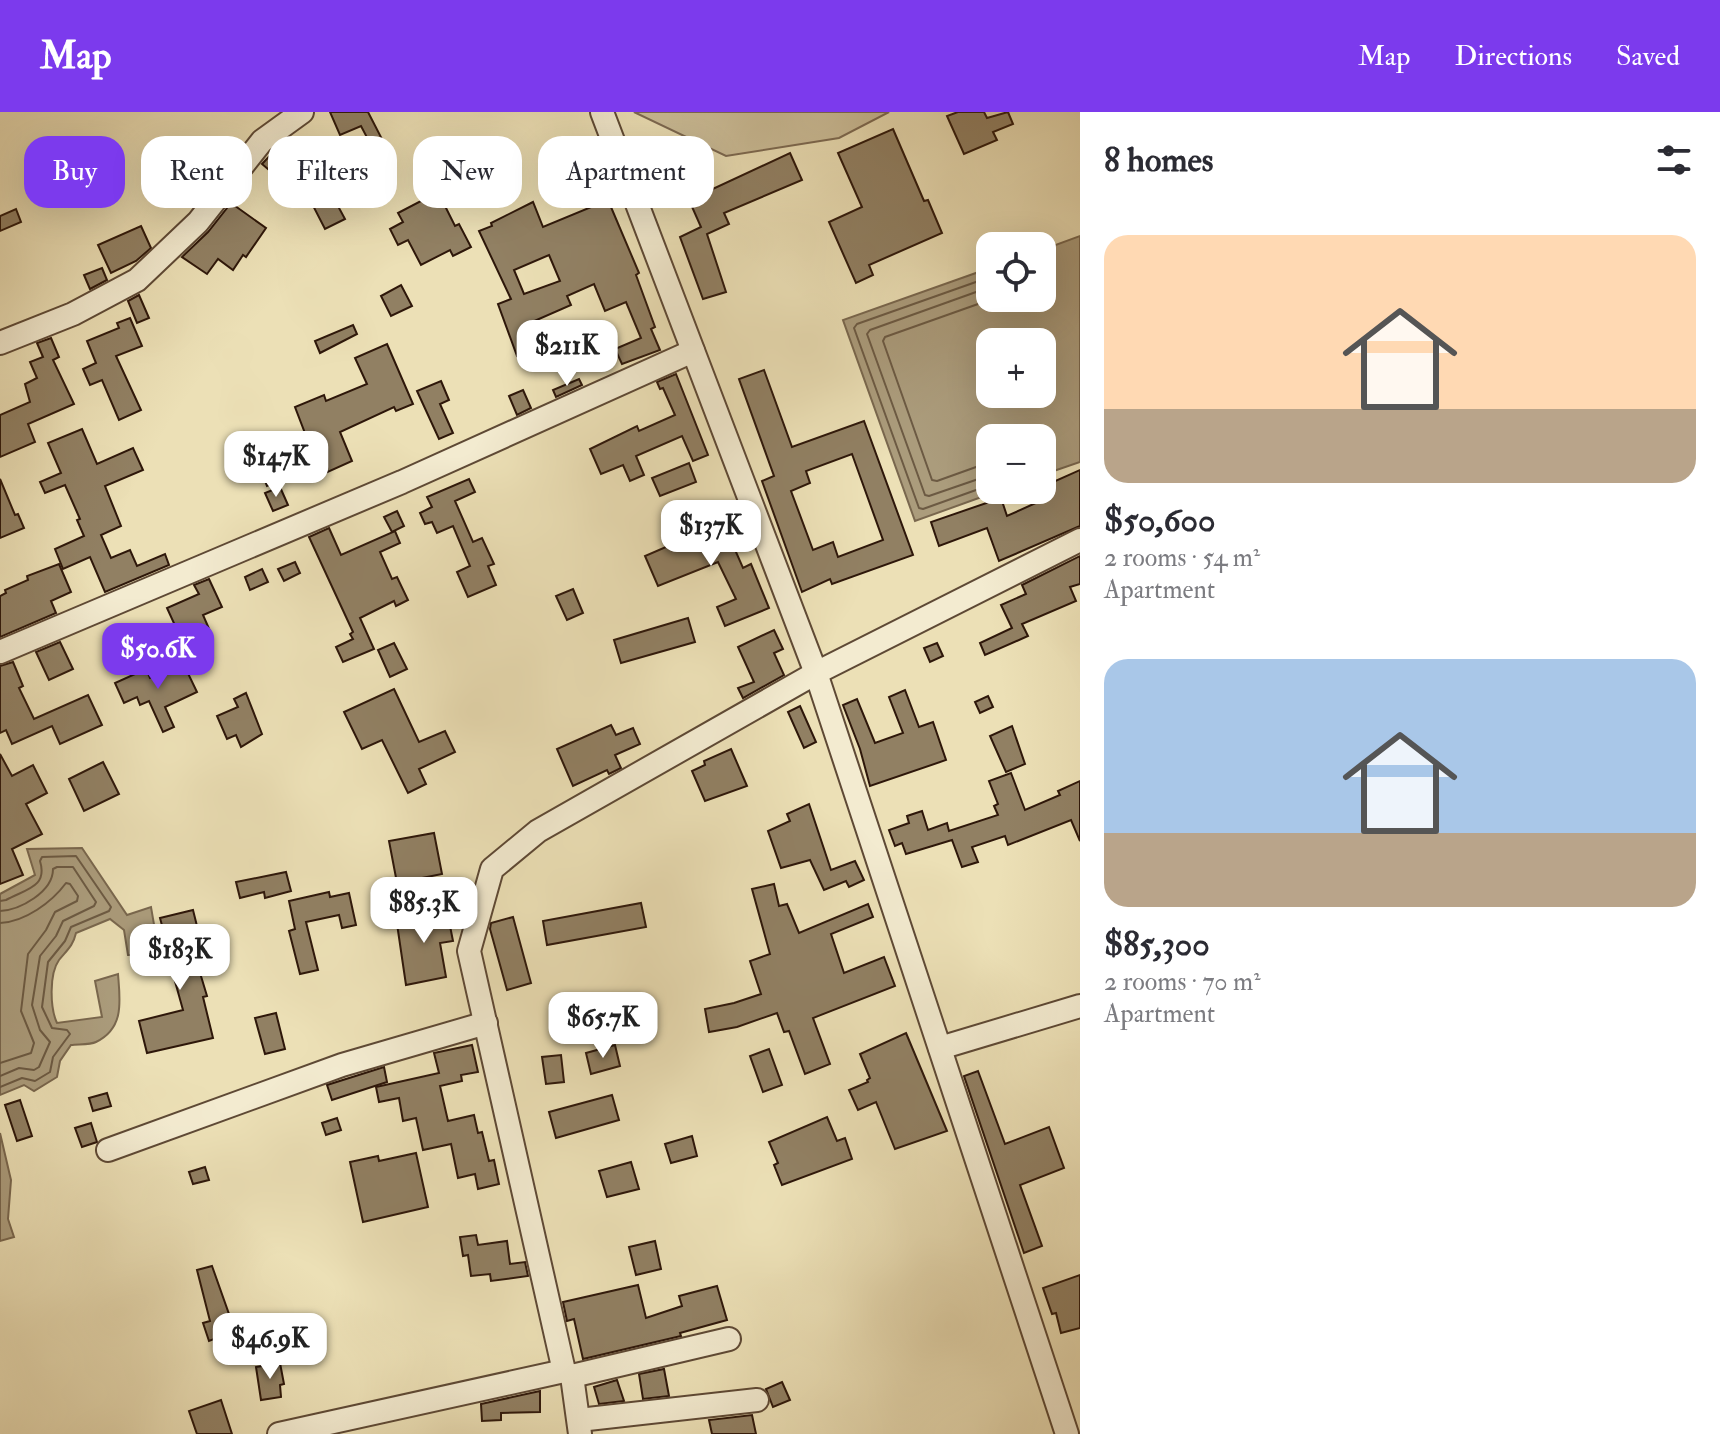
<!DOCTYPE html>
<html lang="en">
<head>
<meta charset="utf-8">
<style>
  :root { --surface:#fff; --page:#f7f7f7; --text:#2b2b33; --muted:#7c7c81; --accent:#7c3aed }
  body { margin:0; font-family:"IM FELL Double Pica",serif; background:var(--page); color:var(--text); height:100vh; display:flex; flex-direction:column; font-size:30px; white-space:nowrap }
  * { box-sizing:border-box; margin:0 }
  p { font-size:26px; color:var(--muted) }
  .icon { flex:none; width:44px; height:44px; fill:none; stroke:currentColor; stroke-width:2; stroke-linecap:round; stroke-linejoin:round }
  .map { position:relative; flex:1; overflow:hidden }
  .sheet { display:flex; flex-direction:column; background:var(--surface); width:640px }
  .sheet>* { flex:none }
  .banner { position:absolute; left:24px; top:24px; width:760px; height:72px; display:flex; gap:16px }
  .fabs { position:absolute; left:976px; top:120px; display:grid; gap:16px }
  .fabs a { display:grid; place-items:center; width:80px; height:80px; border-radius:16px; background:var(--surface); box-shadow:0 8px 32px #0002; font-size:40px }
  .price { position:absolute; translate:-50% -68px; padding:0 18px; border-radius:16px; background:#fff; color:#222; font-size:26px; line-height:52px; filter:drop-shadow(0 2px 4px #0008) }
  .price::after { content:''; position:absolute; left:50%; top:48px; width:24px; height:18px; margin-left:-12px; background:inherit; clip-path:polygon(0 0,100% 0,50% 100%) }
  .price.current { background:var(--accent); color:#fff }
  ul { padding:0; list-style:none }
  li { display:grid; align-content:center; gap:16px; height:424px; padding:0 24px }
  li span { display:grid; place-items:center; height:248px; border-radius:24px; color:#555 }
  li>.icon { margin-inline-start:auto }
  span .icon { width:144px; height:144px; fill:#fffc; stroke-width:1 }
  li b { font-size:34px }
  h2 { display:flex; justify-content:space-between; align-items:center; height:96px; padding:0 24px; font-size:34px }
  .chip { padding:0 28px; border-radius:24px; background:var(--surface); box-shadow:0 8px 32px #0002; font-size:28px; line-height:72px }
  .chip.current { background:var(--accent); color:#fff }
  header { display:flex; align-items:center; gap:48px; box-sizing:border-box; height:112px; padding:0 40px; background:var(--accent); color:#fff }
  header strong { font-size:38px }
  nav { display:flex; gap:44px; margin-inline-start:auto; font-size:28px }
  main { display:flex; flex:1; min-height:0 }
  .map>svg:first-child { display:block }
  .green { fill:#ccbe99; stroke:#7d6a52; stroke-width:2 }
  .water { fill:#ab9c7c; stroke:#79674e; stroke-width:2; fill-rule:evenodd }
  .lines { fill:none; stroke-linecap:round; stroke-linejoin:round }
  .shore { stroke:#6c5a43; stroke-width:2 }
  .building { fill:#918063; stroke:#2e170a; stroke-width:2; fill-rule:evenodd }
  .minor-casing { stroke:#5e4935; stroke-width:26 }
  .minor { stroke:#f3ebd0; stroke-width:22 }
</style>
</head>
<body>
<header>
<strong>Map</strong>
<nav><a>Map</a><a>Directions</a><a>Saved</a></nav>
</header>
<main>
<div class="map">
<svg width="1080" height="1322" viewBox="0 0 1080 1322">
  <rect width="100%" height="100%" fill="#ece0b6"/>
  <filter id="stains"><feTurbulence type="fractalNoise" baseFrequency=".0025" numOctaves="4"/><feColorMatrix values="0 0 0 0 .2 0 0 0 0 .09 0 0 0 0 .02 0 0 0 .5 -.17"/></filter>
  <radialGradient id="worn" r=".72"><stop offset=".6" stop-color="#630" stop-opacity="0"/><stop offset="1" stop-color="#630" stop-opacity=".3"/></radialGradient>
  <path class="green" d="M634 0H889L839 26 726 44Z"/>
  <g class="water">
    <path d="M1080 124V350L1042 363V326H990V378H1001L915 409 843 208 990 156V186H1042V138ZM990 230H1042V282H990Z"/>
    <path d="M82 736 127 803 151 795 156 824 144 843H128L124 818 110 807 76 821C73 834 67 838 59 848 49 862 50 896 57 911L102 905 95 869 118 862C120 888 125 916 96 930 90 933 78 932 71 933L60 949 57 965 34 979 24 973 0 983V782L35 763 27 737Z"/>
    <path d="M0 1021 11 1068 8 1107 14 1125 0 1129Z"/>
  </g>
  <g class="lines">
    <g class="shore">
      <path d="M990 165 857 212 854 216 919 396 923 397 990 373"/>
      <path d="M990 175 870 218 867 222 925 383 929 384 990 363"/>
      <path d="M990 350 937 369 932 368 883 229 885 225 995 186"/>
      <path d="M0 789 6 788C26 777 48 775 40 749L42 745 76 744 111 795 109 799 71 815 65 829 48 850 42 895 52 916 67 918 70 922 53 945 50 960 35 969 22 966 0 975"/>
      <path d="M0 799C20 798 53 780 53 757L57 755H73L96 790 94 794 63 809 56 824 40 844 32 893 40 918 50 930 39 955 34 958 19 956 0 964"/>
      <path d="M0 811C25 810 52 790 66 771L70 772 78 784 77 789 55 800 46 818 28 842 21 899 34 931 31 941 0 951"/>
    </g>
  </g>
  <g class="building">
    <path d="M330 0H368L384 31 373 37 361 14 340 23Z"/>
    <path d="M958 0H984L987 6 1008 0 1013 12 993 20 997 28 964 42 947 4Z"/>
    <path d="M893 17 924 89 928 88 942 121 869 153 873 163 856 171 829 110 862 95 838 41Z"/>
    <path d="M279 34 298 49 282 69 262 52Z"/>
    <path d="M597 38 604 54 571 74 562 56Z"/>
    <path d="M790 41 802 68 724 101 729 112 707 122 726 180 703 187 680 125 701 115 689 88Z"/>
    <path d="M686 56 692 72 671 81 664 65Z"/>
    <path d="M325 70 345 107 325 117 306 80Z"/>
    <path d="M438 80 455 114 459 112 471 135 453 144 450 138 421 153 408 128 398 133 390 117 403 110 398 101Z"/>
    <path d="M608 88 639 161 636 163 655 215 651 217 660 238 622 252 615 237 641 226 626 190 605 199 594 172 567 184 571 193 532 210 542 233 517 244 498 192 511 187 479 119 492 114 491 111 533 90 543 115ZM549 143 560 169 524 182 514 158Z"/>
    <path d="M231 91 266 116 246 145 243 143 233 158 218 147 207 162 182 145 208 120Z"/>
    <path d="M16 97 21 110 0 119V104Z"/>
    <path d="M141 114 151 136 136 149 111 161 98 133Z"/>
    <path d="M102 156 107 168 90 177 84 163Z"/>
    <path d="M401 173 412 194 391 204 381 184Z"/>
    <path d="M139 183 149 206 137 211 128 189Z"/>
    <path d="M130 206 142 234 116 244 141 298 119 308 102 268 90 273 83 257 96 251 87 229 119 216 117 211Z"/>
    <path d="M353 213 357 222 320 241 315 229Z"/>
    <path d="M51 226 59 245 53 248 74 292 28 312 35 330 0 345V303L30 290 25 272 37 266 30 250 43 245 37 231Z"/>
    <path d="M568 230 574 246 562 251 555 235Z"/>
    <path d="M387 232 413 292 396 299 394 295 340 320 352 349 321 363 295 295 324 283 326 289 367 272 355 246Z"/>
    <path d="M764 258 792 335 864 309 913 443 832 472 830 467 802 480 762 369 774 364 739 267ZM852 342 883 428 838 445 833 430 813 438 791 379 810 371 806 359Z"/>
    <path d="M676 262 708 343 693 349 682 324 636 344 644 363 630 369 623 353 601 362 590 337 637 314 639 319 675 303 663 276 660 277 657 270Z"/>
    <path d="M579 267 582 273 556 285 553 278Z"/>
    <path d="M441 269 449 288 440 292 453 321 439 327 417 279Z"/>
    <path d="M523 278 531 296 517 303 509 284Z"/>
    <path d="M82 317 97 352 133 336 143 358 105 374 121 414 101 423 111 446 130 438 137 454 165 442 169 453 105 480 90 445 63 457 55 437 84 424 77 408 80 407 65 373 45 381 40 370 61 361 48 331Z"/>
    <path d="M270 329 285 366 267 374 252 336Z"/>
    <path d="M689 351 696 370 660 384 652 366Z"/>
    <path d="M1080 358V414L999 449 987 416 939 434 931 410 1001 386 1007 404 1038 390 1033 380 1042 378V375Z"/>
    <path d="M0 367 15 403 18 402 24 416 0 426Z"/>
    <path d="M469 367 475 380 455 389 473 430 482 426 494 452 488 454 496 473 468 485 457 460 470 454 453 414 437 421 432 410 425 412 420 401 432 395 427 385Z"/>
    <path d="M280 375 288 393 273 399 265 381Z"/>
    <path d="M397 399 404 414 392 420 384 405Z"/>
    <path d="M721 406 743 456 751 452 769 496 725 514 717 495 736 487 718 450 658 474 645 444 673 432 671 428Z"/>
    <path d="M329 416 341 443 395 419 400 431 380 440 392 467 397 465 408 488 396 494 394 489 360 506 374 537 343 550 336 535 353 527 350 522 353 520 309 425Z"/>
    <path d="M1080 444V472L1070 475 1076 489 1022 512 1028 524 985 543 980 531 1012 516 1001 493 1026 482 1022 473Z"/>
    <path d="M295 450 300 461 284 469 278 457Z"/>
    <path d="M59 452 71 480 51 489 56 501 0 525V484L6 481 5 478 28 468 27 464Z"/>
    <path d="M262 457 268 470 250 478 245 465Z"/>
    <path d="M209 467 222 495 203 503 210 519 183 531 167 496 199 482 194 473Z"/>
    <path d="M573 477 583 501 567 508 556 484Z"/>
    <path d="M688 506 695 530 621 551 614 528Z"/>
    <path d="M774 518 783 537 774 541 784 563 743 586 738 576 754 570 738 535Z"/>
    <path d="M60 530 73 557 49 568 36 540Z"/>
    <path d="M394 531 407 557 390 565 378 538Z"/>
    <path d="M937 531 943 544 930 550 924 536Z"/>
    <path d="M13 550 23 574 19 576 34 607 88 583 102 613 60 632 52 614 12 632 6 618 0 621V554Z"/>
    <path d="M183 551 197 580 165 595 174 615 163 620 149 589 140 593 137 585 124 591 115 571 146 557 150 566Z"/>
    <path d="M394 577 419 630 445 619 455 640 419 657 426 672 408 681 382 628 362 637 344 600Z"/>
    <path d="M905 578 919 615 933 610 946 648 870 674 860 637 843 593 857 587 875 631 903 621 889 585Z"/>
    <path d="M246 581 262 622 241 635 236 623 227 627 217 604 238 595 234 587Z"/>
    <path d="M988 584 993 595 980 601 975 590Z"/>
    <path d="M800 594 816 630 804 636 788 600Z"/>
    <path d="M611 613 616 623 633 616 640 632 615 643 621 656 609 662 607 658 573 674 557 637Z"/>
    <path d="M1012 614 1025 652 1006 660 990 624Z"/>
    <path d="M731 637 747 674 705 689 692 659 705 653 704 649Z"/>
    <path d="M0 642 12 664 33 653 47 681 26 692 42 722 12 737 23 763 0 772Z"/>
    <path d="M103 650 119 682 84 699 69 667Z"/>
    <path d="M1011 661 1025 698 1060 683 1058 679 1080 669V729L1071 708 1008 733 1005 724 972 735 978 750 962 755 952 728 906 742 902 731 895 734 889 718 909 711 907 704 922 699 928 718 947 711 949 719 998 703 994 694 998 692 989 669Z"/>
    <path d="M809 692 831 758 855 749 864 768 849 775 846 769 824 778 810 748 781 756 768 719 790 709 787 702Z"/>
    <path d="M434 721 442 762 397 771 389 729Z"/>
    <path d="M286 760 291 779 265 786 264 780 240 786 236 770Z"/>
    <path d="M774 772 779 794 787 792 799 821 868 792 873 805 831 822 844 861 884 845 895 874 813 906 830 952 805 962 789 919 784 920 777 901 737 915 709 920 705 897 734 891 761 882 750 849 770 842 752 777Z"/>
    <path d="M329 780 330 785 349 781 356 813 342 816 339 803 306 810 318 858 300 862 289 819 295 817 289 789Z"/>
    <path d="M641 791 646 815 547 833 543 809Z"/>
    <path d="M193 798 198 818 188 821 207 884 203 885 213 926 147 941 139 909 183 898 166 837 168 836 160 806Z"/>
    <path d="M447 799 453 829 440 831 446 865 406 873 396 805Z"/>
    <path d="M513 805 531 871 507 878 490 817 491 811Z"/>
    <path d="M276 901 285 937 265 942 255 906Z"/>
    <path d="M906 921 947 1019 895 1037 876 990 858 998 849 978 868 970 867 968 870 966 860 942Z"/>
    <path d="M472 933 478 960 461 963 462 969 440 974 448 1009 474 1003 478 1021 482 1020 489 1049 494 1048 499 1072 478 1077 475 1062 458 1066 451 1032 423 1038 416 1006 403 1009 399 986 379 990 376 975 439 961 434 941Z"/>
    <path d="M615 933 620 954 591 962 586 941Z"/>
    <path d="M769 937 782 973 763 980 750 944Z"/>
    <path d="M561 943 564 970 546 972 542 945Z"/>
    <path d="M384 955 387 970 332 988 327 973Z"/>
    <path d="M978 959 1005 1032 1049 1015 1064 1056 1020 1073 1042 1134 1024 1141 964 964Z"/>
    <path d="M107 981 111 994 93 999 89 986Z"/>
    <path d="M612 983 619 1008 556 1026 549 1000Z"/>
    <path d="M20 988 32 1024 17 1029 5 993Z"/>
    <path d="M827 1005 837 1029 845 1026 852 1047 782 1073 774 1053 778 1051 769 1030Z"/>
    <path d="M337 1006 341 1018 326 1023 322 1011Z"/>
    <path d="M91 1011 97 1030 82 1035 75 1016Z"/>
    <path d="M692 1024 697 1044 671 1051 665 1032Z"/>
    <path d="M416 1041 428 1095 363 1110 350 1050 378 1044 379 1049Z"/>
    <path d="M631 1050 639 1077 607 1085 599 1059Z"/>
    <path d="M205 1055 209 1068 193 1072 189 1060Z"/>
    <path d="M476 1123 478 1133 507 1129 510 1152 525 1150 528 1164 491 1169 490 1162 471 1164 468 1143 463 1144 460 1125Z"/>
    <path d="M655 1129 661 1157 636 1163 629 1135Z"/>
    <path d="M212 1154 235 1219 209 1229 203 1211 210 1209 197 1158Z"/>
    <path d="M1080 1163V1216L1061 1221 1056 1201 1052 1202 1043 1176Z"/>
    <path d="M638 1173 646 1206 682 1194 679 1184 717 1174 727 1208 680 1221 681 1224 583 1247 574 1207 567 1209 563 1190Z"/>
    <path d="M294 1205 299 1236 269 1241 264 1210Z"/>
    <path d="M280 1251 284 1272 280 1273 281 1285 261 1288 256 1255Z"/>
    <path d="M664 1257 669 1284 643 1287 639 1262Z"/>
    <path d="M617 1268 624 1289 599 1292 594 1275Z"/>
    <path d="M782 1270 790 1288 773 1295 766 1277Z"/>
    <path d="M540 1279V1300L501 1301V1308L482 1309 481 1292Z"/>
    <path d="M221 1288 232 1322H197L189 1299Z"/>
    <path d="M752 1303 756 1322H712L709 1308Z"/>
  </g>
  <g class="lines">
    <g class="minor-casing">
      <g id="minor">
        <path d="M602 0 816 561 1067 1322"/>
        <path d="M0 231 73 202 137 168 198 110 262 29 302 0"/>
        <path d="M0 540 402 370 693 239"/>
        <path d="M940 936 1080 894"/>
        <path d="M108 1038 342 953 486 911"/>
        <path d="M572 1264 729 1227"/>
        <path d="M579 1308 757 1288"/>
        <path d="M279 1322 564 1259"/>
        <path d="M580 1322 572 1264 564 1259 469 839 492 757 538 719 816 561 1080 428"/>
      </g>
    </g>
    <use href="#minor" class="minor"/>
  </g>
  <rect width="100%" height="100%" filter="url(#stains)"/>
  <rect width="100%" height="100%" fill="url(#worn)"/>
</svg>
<div class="fabs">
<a><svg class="icon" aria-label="locate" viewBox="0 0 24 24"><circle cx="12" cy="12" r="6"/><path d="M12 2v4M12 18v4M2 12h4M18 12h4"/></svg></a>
<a>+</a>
<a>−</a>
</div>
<b class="price" style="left:567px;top:276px">$211K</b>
<b class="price" style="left:276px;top:387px">$147K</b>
<b class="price" style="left:711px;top:456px">$137K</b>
<b class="price current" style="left:158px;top:579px">$50.6K</b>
<b class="price" style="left:424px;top:833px">$85.3K</b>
<b class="price" style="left:180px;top:880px">$183K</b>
<b class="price" style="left:603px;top:948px">$65.7K</b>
<b class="price" style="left:270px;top:1269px">$46.9K</b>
<div class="banner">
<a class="chip current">Buy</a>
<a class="chip">Rent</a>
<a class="chip">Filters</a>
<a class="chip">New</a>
<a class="chip">Apartment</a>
</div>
</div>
<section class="sheet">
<h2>8 homes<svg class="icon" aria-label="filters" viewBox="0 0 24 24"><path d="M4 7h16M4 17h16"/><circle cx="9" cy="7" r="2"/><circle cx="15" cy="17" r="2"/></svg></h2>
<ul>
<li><span style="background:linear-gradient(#ffd9b3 70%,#b9a48a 0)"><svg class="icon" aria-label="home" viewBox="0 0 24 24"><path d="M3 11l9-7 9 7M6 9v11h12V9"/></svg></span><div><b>$50,600</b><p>2 rooms · 54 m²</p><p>Apartment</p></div></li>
<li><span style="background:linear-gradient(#a9c7e8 70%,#b9a48a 0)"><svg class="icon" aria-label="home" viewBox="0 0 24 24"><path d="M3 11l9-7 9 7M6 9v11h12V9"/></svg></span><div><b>$85,300</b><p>2 rooms · 70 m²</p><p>Apartment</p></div></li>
</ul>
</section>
</main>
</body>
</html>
